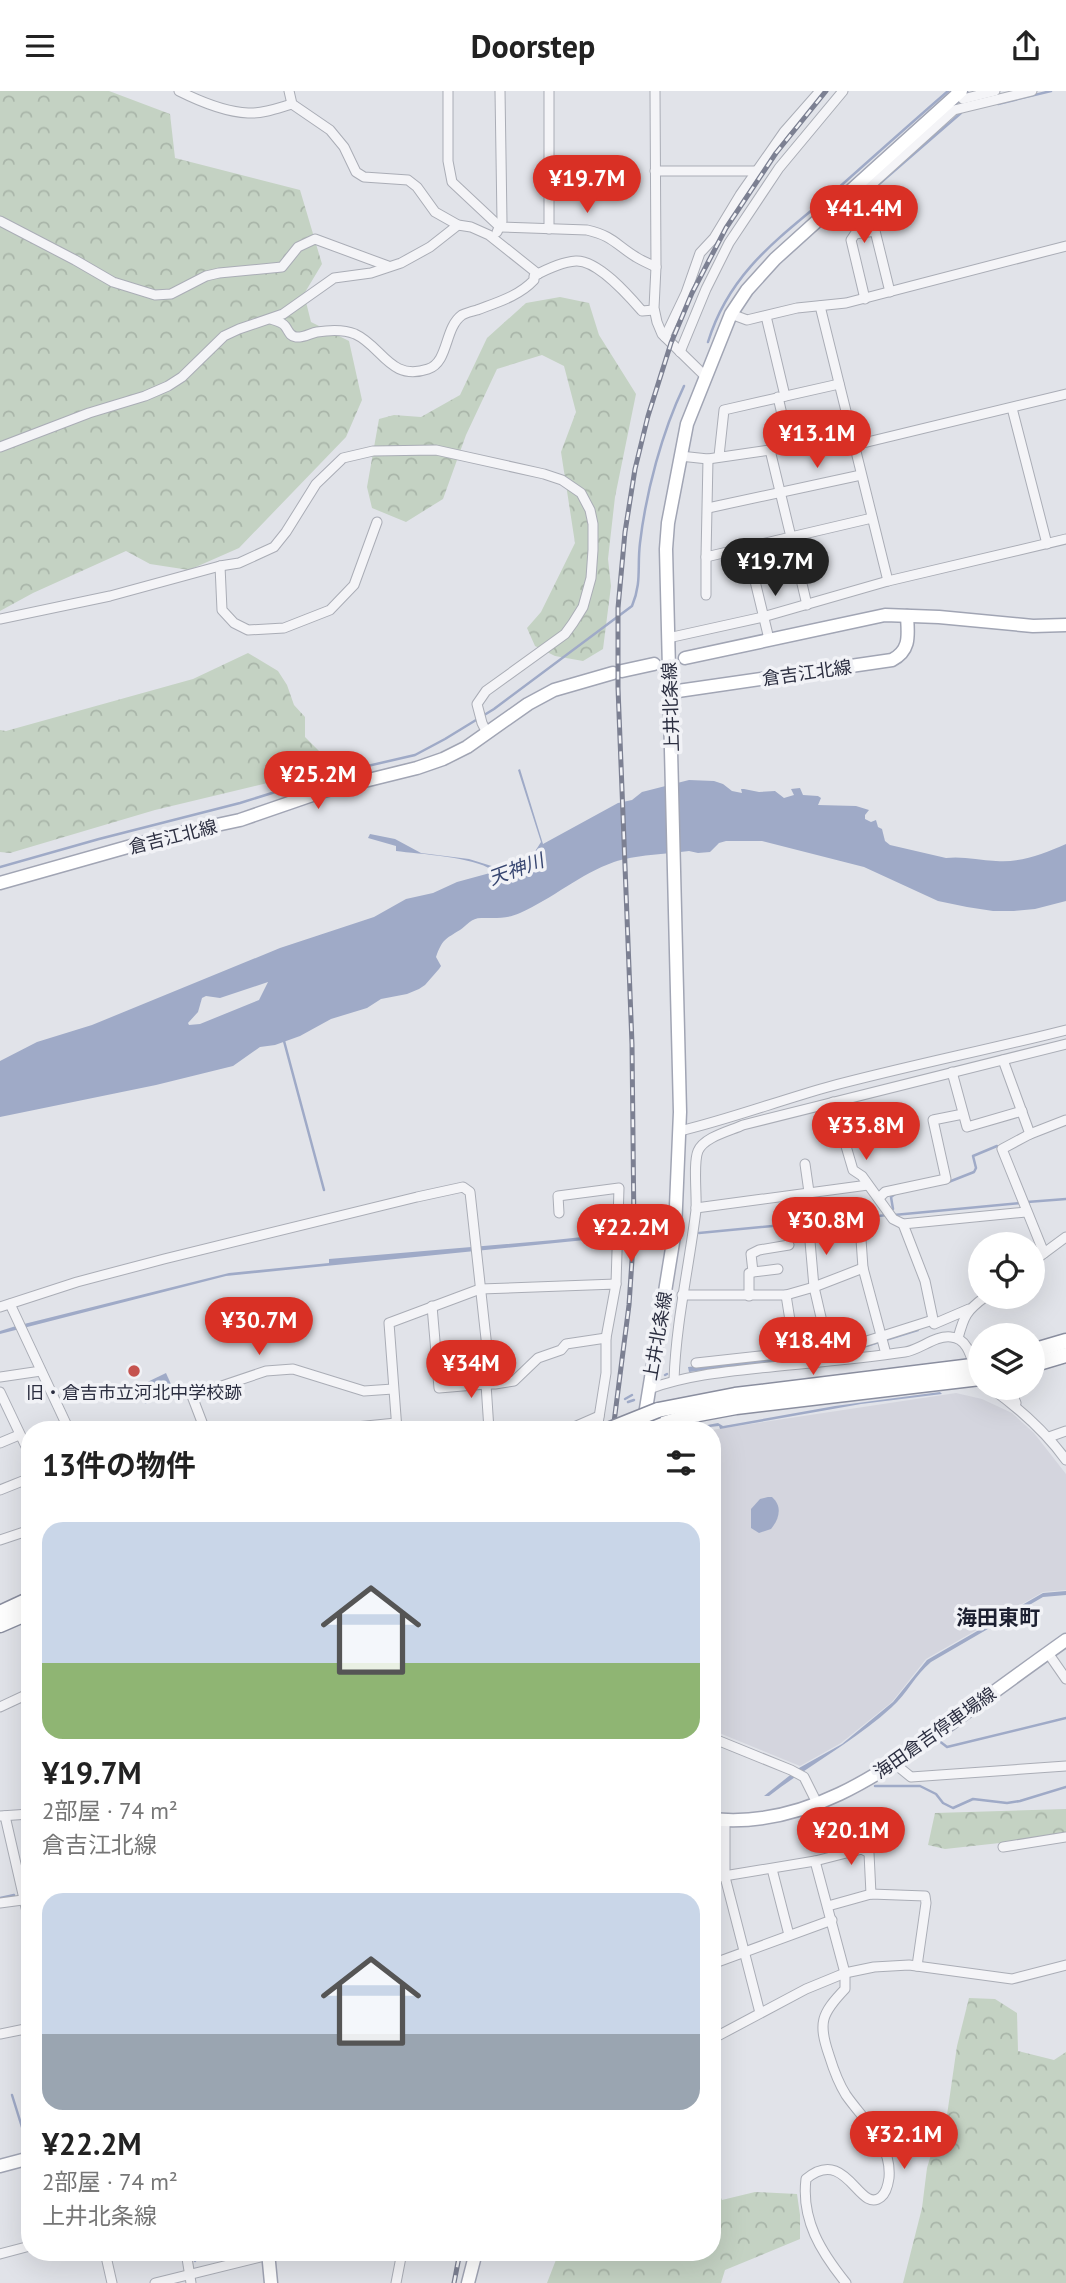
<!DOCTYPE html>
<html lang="ja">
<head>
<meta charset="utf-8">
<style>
  :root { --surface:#fff; --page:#f2f2f2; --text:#222; --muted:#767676; --accent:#d93025 }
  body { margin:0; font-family:"PT Sans","Noto Sans JP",sans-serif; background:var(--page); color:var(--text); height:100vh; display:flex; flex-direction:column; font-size:26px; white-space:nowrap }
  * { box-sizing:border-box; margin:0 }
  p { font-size:23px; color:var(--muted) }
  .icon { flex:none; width:38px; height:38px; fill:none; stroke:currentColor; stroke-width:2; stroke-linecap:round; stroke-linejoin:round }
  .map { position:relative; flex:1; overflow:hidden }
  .side { position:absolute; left:21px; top:1330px; width:700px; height:840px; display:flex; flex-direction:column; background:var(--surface); border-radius:28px; box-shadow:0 7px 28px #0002 }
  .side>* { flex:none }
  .controls { position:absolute; left:968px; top:1141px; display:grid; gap:14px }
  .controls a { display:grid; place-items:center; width:77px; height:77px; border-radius:50%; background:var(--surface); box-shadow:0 7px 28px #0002; font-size:35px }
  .price { position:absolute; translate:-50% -60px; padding:0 16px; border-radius:24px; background:var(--accent); color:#fff; font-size:23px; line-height:46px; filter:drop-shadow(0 2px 4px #0008) }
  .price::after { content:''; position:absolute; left:50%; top:42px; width:21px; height:16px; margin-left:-10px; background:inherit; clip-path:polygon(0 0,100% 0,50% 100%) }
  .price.on { background:#222; color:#fff }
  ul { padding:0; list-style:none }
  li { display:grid; align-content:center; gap:14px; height:371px; padding:0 21px }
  li span { display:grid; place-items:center; height:217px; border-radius:21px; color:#555 }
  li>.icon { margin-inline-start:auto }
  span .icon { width:126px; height:126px; fill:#fffc; stroke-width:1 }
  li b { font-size:30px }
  h2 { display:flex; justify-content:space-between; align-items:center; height:84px; padding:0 21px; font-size:30px }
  header { display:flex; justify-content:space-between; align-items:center; height:91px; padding:0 21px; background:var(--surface); font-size:32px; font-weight:700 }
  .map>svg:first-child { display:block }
  .built { fill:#d4d5de }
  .forest { fill:url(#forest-crowns) }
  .water { fill:#9faac7; fill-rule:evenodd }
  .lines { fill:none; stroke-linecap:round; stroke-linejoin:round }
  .stream { stroke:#9faac7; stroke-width:2.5 }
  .minor-casing { stroke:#aaadb6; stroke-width:11 }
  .major-casing { stroke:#a1a5b4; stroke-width:15 }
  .highway-casing { stroke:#8a8e9f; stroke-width:17 }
  .minor { stroke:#f4f4f7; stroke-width:9 }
  .major { stroke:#fff; stroke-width:12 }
  .highway { stroke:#fff; stroke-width:14 }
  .rail-casing { stroke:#7c8092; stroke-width:5 }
  .rail { stroke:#f1f2f6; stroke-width:2.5; stroke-dasharray:8; stroke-linecap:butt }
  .highway-bridge-casing { stroke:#8a8e9f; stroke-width:17; stroke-linecap:butt }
  .highway-bridge { stroke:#fff; stroke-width:14 }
  .poi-dot { fill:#c5534f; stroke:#f1f2f6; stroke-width:2.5 }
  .labels { text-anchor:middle; stroke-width:7; stroke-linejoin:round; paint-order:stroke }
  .street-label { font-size:18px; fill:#2b2e40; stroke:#f1f2f6 }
  .poi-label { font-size:18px; fill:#2b2e40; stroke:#f1f2f6 }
  .water-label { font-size:19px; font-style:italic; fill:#374671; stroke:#f1f2f6 }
  .quarter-label { font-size:21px; font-weight:bold; fill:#1d2031; stroke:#f1f2f6 }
</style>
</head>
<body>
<header><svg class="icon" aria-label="menu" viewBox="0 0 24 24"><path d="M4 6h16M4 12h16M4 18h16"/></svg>Doorstep<svg class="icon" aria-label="share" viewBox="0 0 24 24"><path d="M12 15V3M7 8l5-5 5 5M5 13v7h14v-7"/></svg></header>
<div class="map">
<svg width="1066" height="2192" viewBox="0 0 1066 2192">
  <defs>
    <pattern id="forest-crowns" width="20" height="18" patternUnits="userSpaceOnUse" patternTransform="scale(1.75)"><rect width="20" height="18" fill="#c4d2c3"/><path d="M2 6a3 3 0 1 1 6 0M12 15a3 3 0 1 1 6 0" fill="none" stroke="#a9b5a9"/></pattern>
  </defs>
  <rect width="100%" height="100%" fill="#e1e3e9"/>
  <path class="built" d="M956 1302 982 1308 1012 1322 1034 1342 1066 1383V1499L1043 1501 926 1568 892 1611 841 1652 800 1675 712 1639 711 1339Z"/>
  <g class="forest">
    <path d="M0 0H109L170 23 175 67 300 99 322 173 304 203 311 231 349 250 362 309 346 346 239 457 189 479 150 473 126 460 33 502 0 520Z"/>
    <path d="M560 206 589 212 599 244 636 303 615 406 608 468 611 495 603 558 583 570 555 565 535 555 527 537 541 521 575 452 561 361 576 321 564 275 542 264 497 278 466 344 443 408 406 431 372 417 367 396 379 328 394 324 421 326 460 304 487 247 526 212Z"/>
    <path d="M248 562 278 580 287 594 294 614 305 626V646L325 666 307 685 280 689 155 719 10 762 0 761V639L6 640 193 588Z"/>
    <path d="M1066 1718V1748L1026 1749 945 1758 928 1754 935 1722Z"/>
    <path d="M969 1907 995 1908 1017 1922 1018 1960 1054 1969 1066 1961V2192H903L922 2117 927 2077 933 2057 946 2031 957 1955Z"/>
    <path d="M712 2087 722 2109 755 2101 797 2103 800 2124V2148L725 2179 721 2192H547L559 2161H712Z"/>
  </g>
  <g class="water">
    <path d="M520 678 543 753 618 712 632 709 642 701 689 689 714 690 723 693 732 700 742 702 741 698H744L759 701 775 700 784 707 794 704 791 698 800 697 803 704 818 705 821 707 818 714 856 715 869 719 865 724V728L871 731 876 729 878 736 882 738 885 750 890 754 946 767C962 765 979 769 996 770 1021 772 1043 763 1066 753V810L1035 818 1014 820H993L967 816 938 810 864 776 762 750H726L719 752 710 761 698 762 689 760C667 763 634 764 614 771 580 783 552 808 520 822 507 828 496 827 483 827 472 826 467 834 460 839 445 848 442 849 436 866L441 875 439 878 425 894 419 898 407 903 381 908 367 917 331 928 300 945 275 954 260 956 233 975 156 994 0 1026V970L37 951 92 934 280 857 374 826 406 808 433 802 457 791 490 782 492 779C474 766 419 763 396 760V755L368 747 370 743 395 748 421 762 469 768 498 777 534 762 541 751 518 679ZM268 891 259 909 200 933 189 934 188 932 198 921 202 907 206 905 220 907Z"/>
    <path d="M659 1141H669V1147L620 1150 605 1147 226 1185 0 1243V1240L16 1235 229 1182 329 1172V1168L554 1149 620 1142 634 1144Z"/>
    <path d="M918 1237 919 1240 851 1261 689 1281 688 1276 780 1266Z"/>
    <path d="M166 1282 174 1300 145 1313 137 1296Z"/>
    <path d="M940 1301 942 1303 861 1313 720 1338 719 1335 681 1339 718 1332 723 1335 835 1315Z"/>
    <path d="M768 1406H772C783 1416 779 1428 771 1438L759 1442 751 1437V1418L760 1408Z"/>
    <path d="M1066 1500V1504L1043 1506 931 1571C915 1584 907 1603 892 1616 855 1650 809 1674 769 1705H764L799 1677 842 1653 893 1611 927 1569 1043 1502Z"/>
  </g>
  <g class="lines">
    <g class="stream">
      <path d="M998 13 1051 0"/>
      <path d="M871 100 961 22"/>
      <path d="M708 251C730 179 782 145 836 99 873 66 910 33 948 0"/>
      <path d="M0 776 99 748 240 712 333 683 415 664 445 648 494 618 632 515C642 491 637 476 640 452 646 401 662 341 684 295"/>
      <path d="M284 950 324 1099"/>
      <path d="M946 1092 974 1081 976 1077 973 1065 997 1055"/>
      <path d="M1027 1111 1066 1108"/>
      <path d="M893 1118 891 1106 895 1103"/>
      <path d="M894 1124 1020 1112"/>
      <path d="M699 1142 888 1124"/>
      <path d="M665 1284 667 1283"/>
      <path d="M625 1308 632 1304"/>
      <path d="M628 1311 634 1309"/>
      <path d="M938 1649 947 1656 1066 1627"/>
      <path d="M875 1695H920L936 1703 943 1712 953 1717 973 1708 1007 1712 1020 1710 1066 1696"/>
      <path d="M0 1807 14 1804"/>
      <path d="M12 2004 26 2049"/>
      <path d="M190 2161 195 2170"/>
    </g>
    <g class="minor-casing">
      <g id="minor">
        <path d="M179 0C199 10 226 21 248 22 263 23 278 17 292 13"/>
        <path d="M289 0 292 13 330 39 344 56 356 81 364 86 408 89 417 96 435 121 458 134 471 136 489 144 538 183"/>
        <path d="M448 0V70L452 91 500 136 587 139C613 145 615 153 636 166 642 170 650 173 656 176"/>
        <path d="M655 0 656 176 654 217 657 231 662 243 706 286"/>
        <path d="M956 1 963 8 995 0"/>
        <path d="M655 80H756"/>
        <path d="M865 99 890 201"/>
        <path d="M829 119 840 122 954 19 1032 0"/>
        <path d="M0 130 75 169 113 191 155 204 171 203 206 185 219 182 282 176 298 156 315 148 388 175"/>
        <path d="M549 138V0"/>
        <path d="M497 141 502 130 500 0"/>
        <path d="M865 208 851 149 855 143 875 140"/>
        <path d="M820 215 888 490"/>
        <path d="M731 223 747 229 797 217 846 212 1066 155"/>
        <path d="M766 225 785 305"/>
        <path d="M271 228C276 230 282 231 285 235 289 240 289 245 296 246 303 247 311 242 317 241 329 239 343 238 355 243 382 255 390 291 428 278 449 271 444 237 462 224 466 222 473 220 477 219 498 211 519 205 534 189V185C545 179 563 171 576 170 598 169 629 205 642 220L654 219"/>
        <path d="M665 246 686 202 700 162 714 147 740 104 784 41 820 0"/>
        <path d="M680 261 706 198 729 152 779 77 843 0"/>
        <path d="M778 306 789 354"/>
        <path d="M1012 317 1047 453"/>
        <path d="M855 354 1066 303"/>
        <path d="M0 356 89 322 145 305 168 295 182 286 224 245 239 238 283 223 334 187 371 182 401 172 430 156 458 134"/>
        <path d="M680 365 708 368 770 359 851 342"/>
        <path d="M719 365 724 319 839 293"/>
        <path d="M708 368 706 466 791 446 770 359"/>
        <path d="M708 417 861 384"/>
        <path d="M747 457 769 548"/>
        <path d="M220 475 222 519 234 532 248 539 284 537 330 519 354 494 377 431"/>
        <path d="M706 504V466"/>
        <path d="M807 514 791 446 872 427"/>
        <path d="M0 528 110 505 220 475 239 472 274 456 286 441 316 393 343 367 373 360 436 359 544 383 562 389 581 402 590 419 593 433V459L591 487 583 516 573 532 565 543 486 600 477 613 482 632 487 642"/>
        <path d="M668 547 763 526 888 490 1066 448"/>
        <path d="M1003 969 1030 1043"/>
        <path d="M952 981 967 1036 1022 1020"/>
        <path d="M833 1011 853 1079 862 1085 893 1128 903 1133 1026 1121"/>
        <path d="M680 1040C730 1028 778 1010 828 996 907 975 987 959 1066 939"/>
        <path d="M805 1073 809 1101"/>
        <path d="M879 1107 885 1101 946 1088 933 1029 963 1023"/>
        <path d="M696 1117 868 1094"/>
        <path d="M559 1122 558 1105 619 1097 616 1193"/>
        <path d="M903 1133 925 1190 934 1233 969 1218"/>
        <path d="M860 1134 863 1177 886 1263"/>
        <path d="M809 1139 814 1196 829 1261"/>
        <path d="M1044 1162 1002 1058 1030 1043 1066 1029"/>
        <path d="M1032 1171 1066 1146"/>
        <path d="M753 1181 778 1178"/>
        <path d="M682 1204H786L814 1196 863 1177"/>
        <path d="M786 1204 795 1261"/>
        <path d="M749 1205V1182L753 1181 751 1163 759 1159 789 1154"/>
        <path d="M10 1213 69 1339"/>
        <path d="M0 1216 77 1191 164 1168 417 1106 463 1096 470 1101 488 1266 486 1293 439 1297 432 1215"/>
        <path d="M958 1247C964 1225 966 1220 985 1206"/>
        <path d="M696 1272 851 1255 933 1229"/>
        <path d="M0 1286 41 1280"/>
        <path d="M674 1289C676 1231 689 1176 696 1119 697 1104 693 1072 698 1060 704 1046 730 1040 743 1034L1066 953"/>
        <path d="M991 1297C1020 1318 1045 1340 1066 1369"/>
        <path d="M1010 1297 1016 1312"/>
        <path d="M649 1298C684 1285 722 1281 760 1277 808 1272 857 1268 905 1261 920 1259 935 1244 951 1246 967 1247 971 1265 975 1278"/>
        <path d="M0 1301 30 1364"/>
        <path d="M205 1339 192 1305 266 1280 293 1278 364 1300 393 1298"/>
        <path d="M326 1339 396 1332"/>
        <path d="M397 1339 389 1232 480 1198 616 1193 606 1247V1282L597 1339"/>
        <path d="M489 1339 486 1293H495L514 1290 538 1267 561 1259 566 1253 606 1247"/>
        <path d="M567 1339 599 1325"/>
        <path d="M1049 1346 1066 1340"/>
        <path d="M0 1352 19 1344"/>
        <path d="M0 1399 30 1387"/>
        <path d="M0 1449 30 1439"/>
        <path d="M1048 1562 1066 1588"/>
        <path d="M0 1616 30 1602"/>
        <path d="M712 1647 791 1679 804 1686 818 1714"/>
        <path d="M895 1673 911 1686 1066 1675"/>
        <path d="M0 1725 30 1723"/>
        <path d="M5 1725 30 1834"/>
        <path d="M725 1729V1786L760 1922"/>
        <path d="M1003 1756 1066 1746"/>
        <path d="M815 1770 845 1882V1898C821 1923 818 1932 829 1964 833 1977 839 1993 846 2004 864 2030 892 2052 889 2087 888 2094 886 2102 881 2106 859 2124 847 2054 806 2088 801 2129 821 2161 846 2192"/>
        <path d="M772 1778 789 1844"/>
        <path d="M712 1787 815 1770 862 1758 869 1762 871 1803"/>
        <path d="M0 1812 30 1808"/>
        <path d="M828 1815 871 1803 925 1805 926 1812 917 1875"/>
        <path d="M712 1873 832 1829"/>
        <path d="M0 1943 30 1937"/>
        <path d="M712 1948 806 1898 845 1882 874 1876 909 1874 1012 1888 1066 1874"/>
        <path d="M105 2161 112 2192"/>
        <path d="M186 2161 191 2192"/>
        <path d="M0 2163 30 2155"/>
        <path d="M155 2192 281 2161"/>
        <path d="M396 2192 402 2161"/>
      </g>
    </g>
    <g class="major-casing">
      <g id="major">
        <path d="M685 567 885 524 939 526 1033 535 1066 534"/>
        <path d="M622 580 654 573"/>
        <path d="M671 601 892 569C911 559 908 544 907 525"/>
        <path d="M0 792 170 744 240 729 324 700 417 677 443 668 467 656 528 613 554 599 613 582"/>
        <path d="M644 1330 675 1139 680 1021 666 458 668 432 687 333 731 223 747 199 775 168 961 0"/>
        <path d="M712 1728C805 1738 882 1682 953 1631 991 1603 1028 1576 1066 1549"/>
        <path d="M0 2075 30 2067"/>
        <path d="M268 2161 271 2192"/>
        <path d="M468 2192 476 2161"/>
      </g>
    </g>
    <g class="highway-casing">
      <g id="highway">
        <path d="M1032 1260 1066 1250"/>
        <path d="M1032 1274 1066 1264"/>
        <path d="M658 1319 735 1304 980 1274"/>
        <path d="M643 1339 693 1324 736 1316 980 1287"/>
        <path d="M0 1522 30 1508"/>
        <path d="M0 1534 30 1521"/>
      </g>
    </g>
    <use href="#minor" class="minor"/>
    <use href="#major" class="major"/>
    <use href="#highway" class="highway"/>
    <g class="rail-casing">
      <g id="rail">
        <path d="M613 1339 629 1214 634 1139 632 953 618 597V517L625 441 635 378 648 325 671 252 692 202 726 137 776 62 826 0"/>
        <path d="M454 2192 460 2161"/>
      </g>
    </g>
    <use href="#rail" class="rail"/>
    <g class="highway-bridge-casing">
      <path id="highway-bridge" d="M608 1339 658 1319"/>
    </g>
    <use href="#highway-bridge" class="highway-bridge"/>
  </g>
  <circle class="poi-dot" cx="134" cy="1280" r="7"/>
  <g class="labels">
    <g class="street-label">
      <text transform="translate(807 582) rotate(-8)" y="6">倉吉江北線</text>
      <text transform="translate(671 616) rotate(-92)" y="6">上井北条線</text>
      <text transform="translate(173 746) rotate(-14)" y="6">倉吉江北線</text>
      <text transform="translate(658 1245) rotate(-80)" y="6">上井北条線</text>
      <text transform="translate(935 1642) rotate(-35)" y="6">海田倉吉停車場線</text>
    </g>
    <g class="poi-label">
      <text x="134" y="1308">旧・倉吉市立河北中学校跡</text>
    </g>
    <g class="water-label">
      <text transform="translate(516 778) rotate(-20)" y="7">天神川</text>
    </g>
    <g class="quarter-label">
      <text x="998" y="1534">海田東町</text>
    </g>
  </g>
</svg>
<div class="controls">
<a><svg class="icon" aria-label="locate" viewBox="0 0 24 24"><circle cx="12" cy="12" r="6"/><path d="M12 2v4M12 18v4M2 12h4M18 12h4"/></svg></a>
<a><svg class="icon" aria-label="layers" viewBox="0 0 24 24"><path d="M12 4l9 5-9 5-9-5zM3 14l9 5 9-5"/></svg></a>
</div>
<b class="price" style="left:587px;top:124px">¥19.7M</b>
<b class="price" style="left:864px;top:154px">¥41.4M</b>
<b class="price" style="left:817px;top:379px">¥13.1M</b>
<b class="price on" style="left:775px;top:507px">¥19.7M</b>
<b class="price" style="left:318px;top:720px">¥25.2M</b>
<b class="price" style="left:866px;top:1071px">¥33.8M</b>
<b class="price" style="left:826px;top:1166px">¥30.8M</b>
<b class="price" style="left:631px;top:1173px">¥22.2M</b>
<b class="price" style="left:259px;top:1266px">¥30.7M</b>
<b class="price" style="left:813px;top:1286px">¥18.4M</b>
<b class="price" style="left:471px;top:1309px">¥34M</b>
<b class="price" style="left:851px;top:1776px">¥20.1M</b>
<b class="price" style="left:904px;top:2080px">¥32.1M</b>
<section class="side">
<h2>13件の物件<svg class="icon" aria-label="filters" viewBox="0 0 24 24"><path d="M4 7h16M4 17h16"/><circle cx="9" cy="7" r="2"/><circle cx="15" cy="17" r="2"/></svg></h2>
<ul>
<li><span style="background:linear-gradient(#c9d6e8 65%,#8fb573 0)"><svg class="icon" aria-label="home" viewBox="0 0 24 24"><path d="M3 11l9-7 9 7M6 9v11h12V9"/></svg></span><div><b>¥19.7M</b><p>2部屋 · 74 m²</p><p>倉吉江北線</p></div></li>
<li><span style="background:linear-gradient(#c9d6e8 65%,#9aa5b1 0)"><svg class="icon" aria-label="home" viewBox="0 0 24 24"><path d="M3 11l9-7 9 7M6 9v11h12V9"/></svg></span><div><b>¥22.2M</b><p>2部屋 · 74 m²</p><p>上井北条線</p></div></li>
</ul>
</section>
</div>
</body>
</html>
